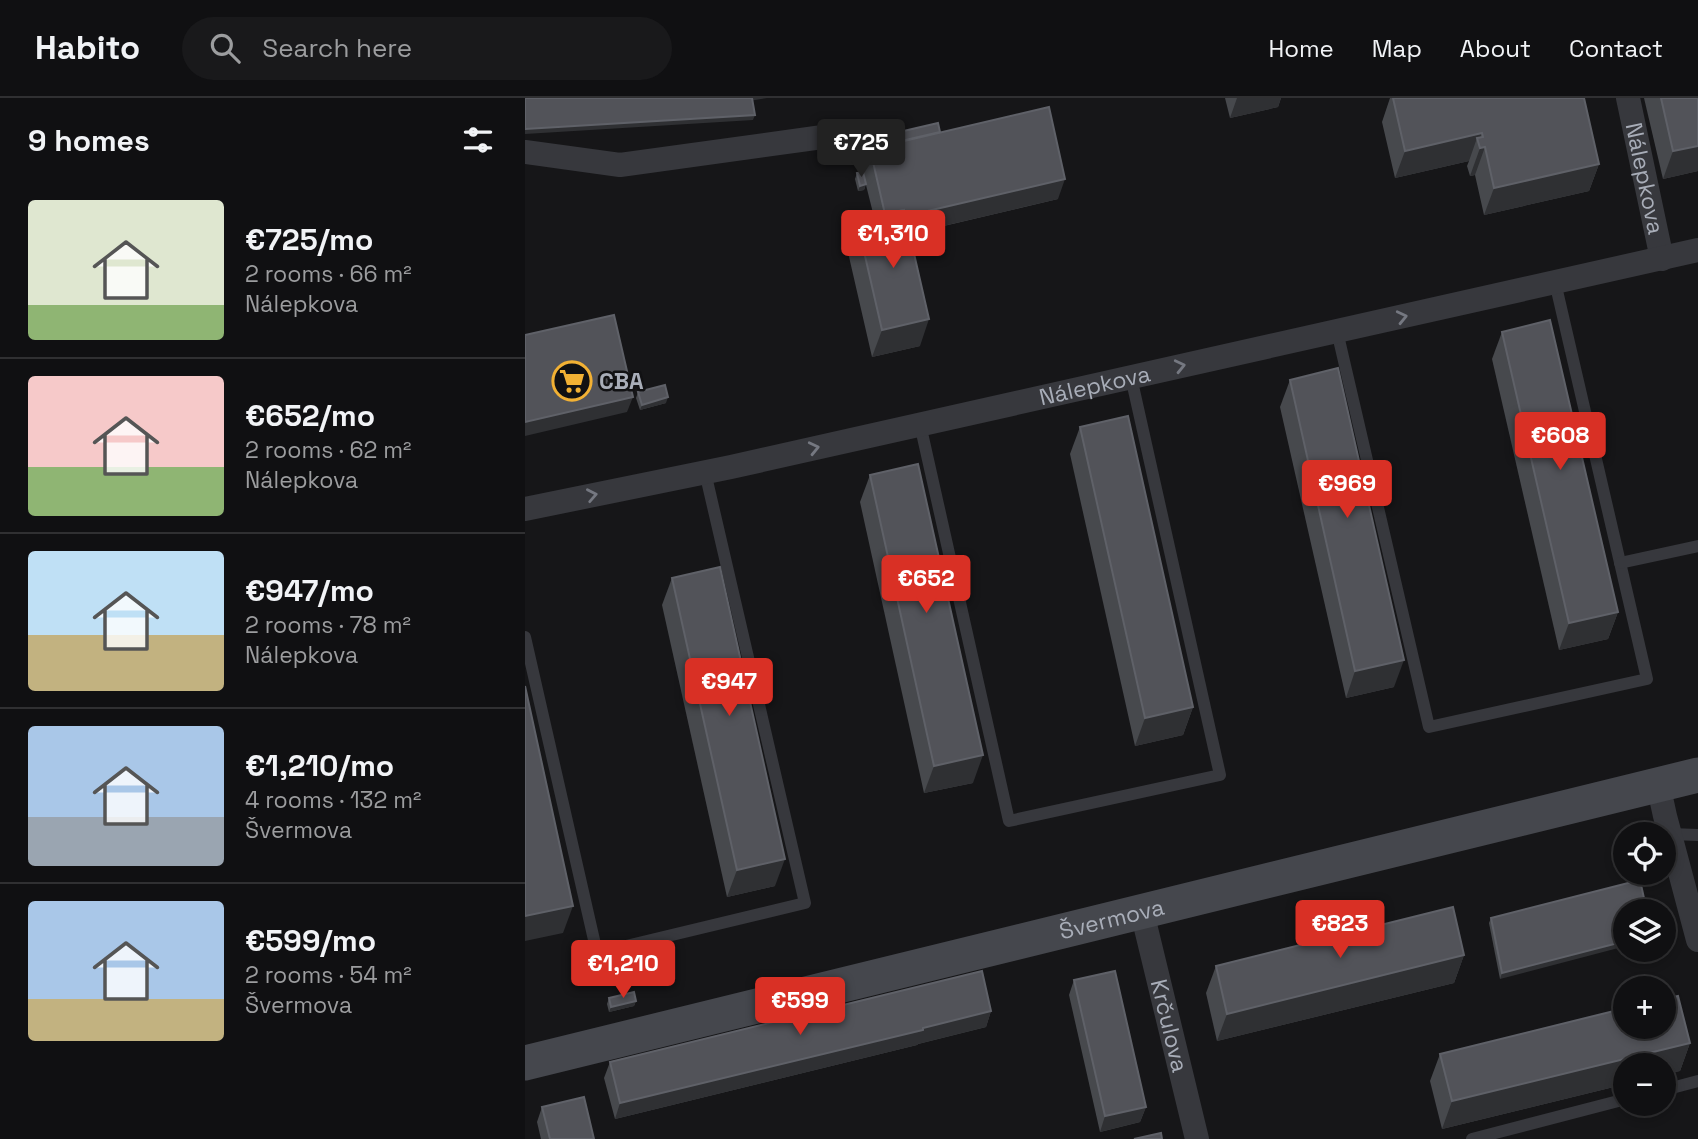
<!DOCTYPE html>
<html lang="en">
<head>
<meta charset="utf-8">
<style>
  :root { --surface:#101012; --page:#19191b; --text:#f1f3f6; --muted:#9c9d9f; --line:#303032; --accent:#d93025 }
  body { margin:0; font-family:"Space Grotesk",sans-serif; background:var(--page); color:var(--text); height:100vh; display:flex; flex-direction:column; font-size:26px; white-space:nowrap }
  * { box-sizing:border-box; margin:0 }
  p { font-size:23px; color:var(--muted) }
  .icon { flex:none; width:38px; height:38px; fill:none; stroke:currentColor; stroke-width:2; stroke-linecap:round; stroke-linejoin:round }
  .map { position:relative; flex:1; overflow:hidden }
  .panel { display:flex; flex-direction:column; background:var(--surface); width:525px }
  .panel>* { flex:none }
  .fabs { position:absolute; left:1088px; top:724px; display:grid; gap:14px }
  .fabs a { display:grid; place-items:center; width:63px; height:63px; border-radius:50%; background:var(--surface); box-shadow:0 4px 10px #0003,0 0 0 2px var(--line); font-size:35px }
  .price { position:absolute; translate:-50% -60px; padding:0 16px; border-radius:7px; background:var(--accent); color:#fff; font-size:23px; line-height:46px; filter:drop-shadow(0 2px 4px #0008) }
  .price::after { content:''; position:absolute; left:50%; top:42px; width:21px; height:16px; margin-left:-10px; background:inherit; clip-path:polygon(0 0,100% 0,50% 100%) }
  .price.current { background:#222; color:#fff }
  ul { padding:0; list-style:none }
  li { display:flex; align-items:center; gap:21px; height:175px; padding:0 28px }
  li+li { border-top:2px solid var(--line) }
  li span { display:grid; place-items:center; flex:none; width:196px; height:140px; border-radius:7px; color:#555 }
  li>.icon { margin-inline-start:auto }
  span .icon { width:84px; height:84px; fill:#fffc; stroke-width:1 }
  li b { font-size:30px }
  h2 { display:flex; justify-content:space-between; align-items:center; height:84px; padding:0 28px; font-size:30px }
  header { display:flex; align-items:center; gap:42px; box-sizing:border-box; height:98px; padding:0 35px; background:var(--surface); border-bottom:2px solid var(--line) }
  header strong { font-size:33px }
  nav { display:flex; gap:38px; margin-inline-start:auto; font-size:24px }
  .search { width:490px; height:63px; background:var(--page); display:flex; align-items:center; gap:18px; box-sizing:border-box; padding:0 24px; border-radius:38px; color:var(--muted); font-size:26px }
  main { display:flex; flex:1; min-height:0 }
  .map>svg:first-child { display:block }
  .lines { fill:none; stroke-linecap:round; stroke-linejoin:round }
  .lane { stroke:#37383d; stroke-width:12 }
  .street { stroke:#37383d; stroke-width:24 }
  .secondary { stroke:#45474d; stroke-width:35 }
  .wall { fill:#47494d }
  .shaded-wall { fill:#2f3033 }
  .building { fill:#525359; stroke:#5f6168; stroke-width:2 }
  .oneway { stroke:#757881 }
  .labels { text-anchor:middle; stroke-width:5; stroke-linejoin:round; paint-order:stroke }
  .street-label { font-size:23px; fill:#a8adb8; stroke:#111113 }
  .poi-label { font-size:23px; font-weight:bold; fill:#a8adb8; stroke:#111113; text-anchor:start }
</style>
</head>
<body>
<header>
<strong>Habito</strong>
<div class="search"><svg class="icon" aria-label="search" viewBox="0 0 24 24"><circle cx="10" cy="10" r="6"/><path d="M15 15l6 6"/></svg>Search here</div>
<nav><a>Home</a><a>Map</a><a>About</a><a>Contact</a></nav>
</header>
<main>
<section class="panel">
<h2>9 homes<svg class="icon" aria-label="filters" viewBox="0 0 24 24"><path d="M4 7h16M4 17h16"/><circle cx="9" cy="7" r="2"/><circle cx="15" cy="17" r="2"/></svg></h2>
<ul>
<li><span style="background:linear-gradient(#dfe7d0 75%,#8fb573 0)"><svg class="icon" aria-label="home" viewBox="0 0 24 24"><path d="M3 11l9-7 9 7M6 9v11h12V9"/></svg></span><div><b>€725/mo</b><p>2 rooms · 66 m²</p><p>Nálepkova</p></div></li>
<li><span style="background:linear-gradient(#f6c9c9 65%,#8fb573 0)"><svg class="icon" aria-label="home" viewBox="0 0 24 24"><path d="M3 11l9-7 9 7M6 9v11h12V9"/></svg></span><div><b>€652/mo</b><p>2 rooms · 62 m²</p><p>Nálepkova</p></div></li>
<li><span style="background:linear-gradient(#bfe0f5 60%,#c2b280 0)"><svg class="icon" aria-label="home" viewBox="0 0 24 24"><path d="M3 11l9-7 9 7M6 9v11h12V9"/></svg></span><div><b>€947/mo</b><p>2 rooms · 78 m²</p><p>Nálepkova</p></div></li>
<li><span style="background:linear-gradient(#a9c7e8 65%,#9aa5b1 0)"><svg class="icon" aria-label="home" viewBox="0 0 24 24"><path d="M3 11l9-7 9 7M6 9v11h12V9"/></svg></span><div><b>€1,210/mo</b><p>4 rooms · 132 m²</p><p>Švermova</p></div></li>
<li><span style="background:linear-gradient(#a9c7e8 70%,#c2b280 0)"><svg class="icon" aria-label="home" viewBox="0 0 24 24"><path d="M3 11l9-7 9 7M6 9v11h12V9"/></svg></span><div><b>€599/mo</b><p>2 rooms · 54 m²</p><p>Švermova</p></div></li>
</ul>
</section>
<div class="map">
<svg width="1173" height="1041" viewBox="0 0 1173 1041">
  <rect width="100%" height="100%" fill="#161618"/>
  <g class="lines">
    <g class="lane">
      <path d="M812 233 904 629 1122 581 1030 184"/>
      <path d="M395 326 484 723 695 677 606 279"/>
      <path d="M1095 465 1173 448"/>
      <path d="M0 539 72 855 280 805 180 374"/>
      <path d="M1145 736 1173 737"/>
      <path d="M1139 992 1173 983"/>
      <path d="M947 1041 1101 1001"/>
    </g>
    <g class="street">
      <path id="s1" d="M1103 0 1137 161"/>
      <path d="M0 54 95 67 312 37"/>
      <path id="s2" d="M0 411 206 369 1173 152"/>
      <path d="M1133 686 1140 718 1173 842"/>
      <path id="s3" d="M617 814 672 1041"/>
    </g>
    <path class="secondary" id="s4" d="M0 965 1173 677"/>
  </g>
  <g class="wall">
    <path d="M700 0H756L753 9 705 20Z"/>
    <path d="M865 0H1059L1074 66 1064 93 959 117 950 77 945 78 942 68 944 63 870 80 857 24Z"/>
    <path d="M1119 0H1173V73L1138 81Z"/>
    <path d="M415 34 533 101 385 136 395 248 347 259 322 150 332 123 349 119 337 71 344 54 342 47 344 41Z"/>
    <path d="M332 75 341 86 339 92 333 93 330 81Z"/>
    <path d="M977 234 1093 514 1083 541 1034 552 967 261Z"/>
    <path d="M765 282 869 589 821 600 755 309Z"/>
    <path d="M113 294 141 305 115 312 111 300Z"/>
    <path d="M555 329 668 609 658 637 610 648 545 356Z"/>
    <path d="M345 377 448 685 399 695 335 404Z"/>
    <path d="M147 480 250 788 202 799 137 507Z"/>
    <path d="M1115 782 975 881 964 825 966 820Z"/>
    <path d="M939 857 929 885 692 943 681 895 691 868Z"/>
    <path d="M549 882 621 1009 615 1024 575 1034 544 897Z"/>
    <path d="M1153 898 1165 945 1155 973 1139 976V968H1101V986L917 1031 905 983 915 956 1101 910V929H1139V901Z"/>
    <path d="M84 900 111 903 109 908 84 914 82 906Z"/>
    <path d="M466 913 461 929 393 946 392 947 90 1021 79 980 85 964Z"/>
    <path d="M17 1009 69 1041H16L12 1024Z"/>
  </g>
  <g class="shaded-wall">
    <path d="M225 0H242L224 3Z"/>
    <path d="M712 0H756L753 9 705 20Z"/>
    <path d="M230 17 228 22 0 36V31Z"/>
    <path d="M957 35 953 44 952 40 944 63 870 80 880 53Z"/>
    <path d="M1173 48V73L1138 81 1148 53Z"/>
    <path d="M960 49 950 77 945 78 955 50Z"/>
    <path d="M1074 66 1064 93 959 117 969 90Z"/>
    <path d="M540 81 533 101 354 143 361 123Z"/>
    <path d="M341 86 339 92 333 93 335 88Z"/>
    <path d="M404 221 395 248 347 259 357 232Z"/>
    <path d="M108 299 102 314 0 338V324Z"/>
    <path d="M143 299 141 305 115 312 117 307Z"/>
    <path d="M1093 514 1083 541 1034 552 1044 525Z"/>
    <path d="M879 562 869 589 821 600 830 573Z"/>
    <path d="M668 609 658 637 610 648 620 620Z"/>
    <path d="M458 657 448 685 399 695 409 668Z"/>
    <path d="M260 761 250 788 202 799 212 772Z"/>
    <path d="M48 808 38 835 0 843V818Z"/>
    <path d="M1101 843V848L975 881 977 875Z"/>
    <path d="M939 857 929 885 692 943 702 916Z"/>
    <path d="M111 903 109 908 84 914 86 909Z"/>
    <path d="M466 913 461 929 393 946 392 947 90 1021 95 1005Z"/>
    <path d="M1165 945 1155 973 1139 976V968H1101V986L917 1031 927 1003Z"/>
    <path d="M621 1009 615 1024 575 1034 580 1018Z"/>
  </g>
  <g class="building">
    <path d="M0 0H227L230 17 0 31Z"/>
    <path d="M868 0H1059L1074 66 969 90 960 49 955 50 952 40 958 39 957 35 880 53Z"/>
    <path d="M1136 0H1173V48L1148 53Z"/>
    <path d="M524 9 540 81 381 118 379 112 360 116 345 51Z"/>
    <path d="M413 25 415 34 346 50 344 41Z"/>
    <path d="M338 74 341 86 335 88 332 75Z"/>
    <path d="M379 112 404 221 357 232 332 123Z"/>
    <path d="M89 217 108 299 0 324V237Z"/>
    <path d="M1025 222 1093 514 1044 525 977 234Z"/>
    <path d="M813 270 879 562 830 573 765 282Z"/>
    <path d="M140 287 143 299 117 307 113 294Z"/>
    <path d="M603 318 668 609 620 620 555 329Z"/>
    <path d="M393 366 458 657 409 668 345 377Z"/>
    <path d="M195 469 260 761 212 772 147 480Z"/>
    <path d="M0 588 48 808 0 818Z"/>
    <path d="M1115 782 1122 814H1101V843L977 875 966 820Z"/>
    <path d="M928 809 939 857 702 916 691 868Z"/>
    <path d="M457 873 466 913 398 930V932L95 1005 85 964Z"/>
    <path d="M590 873 621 1009 580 1018 549 882Z"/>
    <path d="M109 894 111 903 86 909 84 900Z"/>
    <path d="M1153 898 1165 945 927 1003 915 956 1101 910V929H1139V901Z"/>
    <path d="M59 999 69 1041H25L17 1009Z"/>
    <path d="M636 1035 637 1041H609Z"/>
  </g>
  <defs><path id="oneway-chevron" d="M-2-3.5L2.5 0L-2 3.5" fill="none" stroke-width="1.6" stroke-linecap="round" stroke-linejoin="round" transform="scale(1.75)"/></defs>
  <g class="oneway">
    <use href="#oneway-chevron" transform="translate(877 219) rotate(-13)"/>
    <use href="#oneway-chevron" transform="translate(655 268) rotate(-13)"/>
    <use href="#oneway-chevron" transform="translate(289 350) rotate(-13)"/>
    <use href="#oneway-chevron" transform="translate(67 397) rotate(-11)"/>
  </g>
  <defs>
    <g id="supermarket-ring" transform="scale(2.0125)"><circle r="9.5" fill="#111113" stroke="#f2b134" stroke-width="1.5"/><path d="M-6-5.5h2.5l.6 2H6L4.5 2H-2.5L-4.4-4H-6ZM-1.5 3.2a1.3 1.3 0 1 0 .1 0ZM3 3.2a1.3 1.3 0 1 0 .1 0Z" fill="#f2b134"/></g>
  </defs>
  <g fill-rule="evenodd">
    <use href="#supermarket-ring" x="47" y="283"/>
  </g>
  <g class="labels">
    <g class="street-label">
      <text dy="8" stroke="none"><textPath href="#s1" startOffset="82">Nálepkova</textPath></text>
      <text dy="8" stroke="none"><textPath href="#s2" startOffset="583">Nálepkova</textPath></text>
      <text dy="8" stroke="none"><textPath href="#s4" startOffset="604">Švermova</textPath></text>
      <text dy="8" stroke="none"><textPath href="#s3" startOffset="117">Krčulova</textPath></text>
    </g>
    <g class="poi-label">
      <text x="74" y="291">CBA</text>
    </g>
  </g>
</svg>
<div class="fabs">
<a><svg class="icon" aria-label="locate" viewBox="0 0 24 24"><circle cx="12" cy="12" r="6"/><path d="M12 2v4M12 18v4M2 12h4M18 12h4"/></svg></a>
<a><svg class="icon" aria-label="layers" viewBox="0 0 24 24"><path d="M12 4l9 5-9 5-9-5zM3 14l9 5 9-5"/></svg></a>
<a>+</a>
<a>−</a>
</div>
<b class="price current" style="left:336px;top:81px">€725</b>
<b class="price" style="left:368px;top:172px">€1,310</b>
<b class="price" style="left:1035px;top:374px">€608</b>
<b class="price" style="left:822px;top:422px">€969</b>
<b class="price" style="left:401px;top:517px">€652</b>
<b class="price" style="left:204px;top:620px">€947</b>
<b class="price" style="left:815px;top:862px">€823</b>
<b class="price" style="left:98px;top:902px">€1,210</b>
<b class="price" style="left:275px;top:939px">€599</b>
</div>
</main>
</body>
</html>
